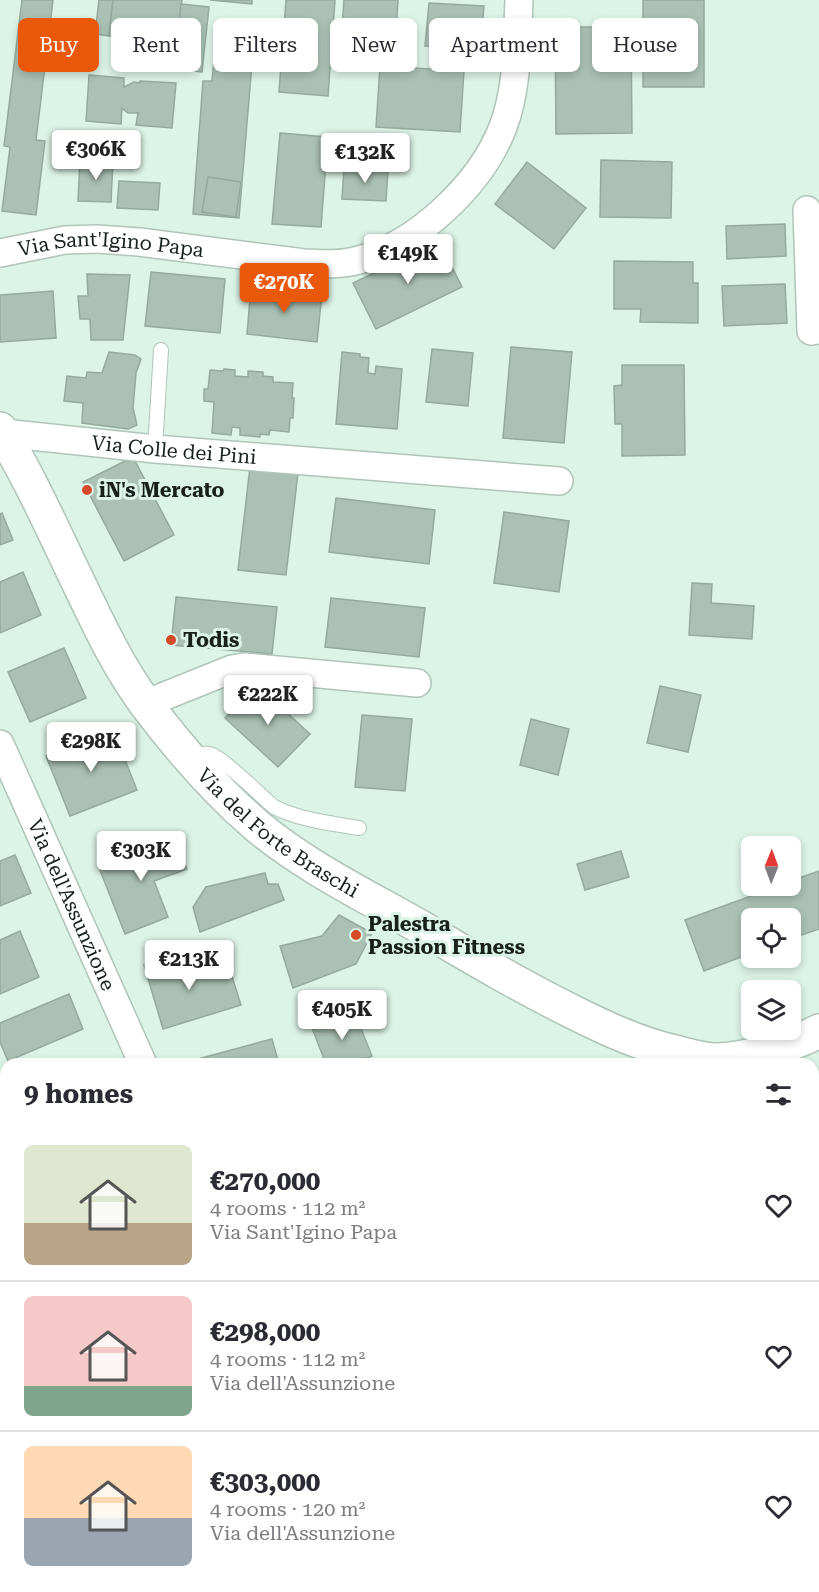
<!DOCTYPE html>
<html lang="en">
<head>
<meta charset="utf-8">
<style>
  :root { --surface:#fff; --page:#f2f2f3; --text:#2b2b33; --muted:#7c7c81; --line:#e1e1e2; --accent:#ea580c }
  body { margin:0; font-family:"Roboto Serif",serif; background:var(--page); color:var(--text); height:100vh; display:flex; flex-direction:column; font-size:22px; white-space:nowrap }
  * { box-sizing:border-box; margin:0 }
  p { font-size:20px; color:var(--muted) }
  .icon { flex:none; width:33px; height:33px; fill:none; stroke:currentColor; stroke-width:2; stroke-linecap:round; stroke-linejoin:round }
  .map { position:relative; flex:1; overflow:hidden }
  .details { position:absolute; left:0px; top:1058px; width:819px; height:536px; display:flex; flex-direction:column; background:var(--surface); border-radius:18px 18px 0 0; box-shadow:0 3px 9px #0003 }
  .details>* { flex:none }
  .banner { position:absolute; left:18px; top:18px; width:783px; height:54px; display:flex; gap:12px }
  .needle { width:39px; rotate:1deg }
  .buttons { position:absolute; left:741px; top:836px; display:grid; gap:12px }
  .buttons a { display:grid; place-items:center; width:60px; height:60px; border-radius:9px; background:var(--surface); box-shadow:0 3px 9px #0003; font-size:30px }
  .price { position:absolute; translate:-50% -51px; padding:0 14px; border-radius:6px; background:#fff; color:#222; font-size:20px; line-height:39px; filter:drop-shadow(0 2px 3px #0008) }
  .price::after { content:''; position:absolute; left:50%; top:36px; width:18px; height:14px; margin-left:-9px; background:inherit; clip-path:polygon(0 0,100% 0,50% 100%) }
  .price.on { background:var(--accent); color:#fff }
  ul { padding:0; list-style:none }
  li { display:flex; align-items:center; gap:18px; height:150px; padding:0 24px }
  li+li { border-top:2px solid var(--line) }
  li span { display:grid; place-items:center; flex:none; width:168px; height:120px; border-radius:9px; color:#555 }
  li>.icon { margin-inline-start:auto }
  span .icon { width:72px; height:72px; fill:#fffc; stroke-width:1 }
  li b { font-size:26px }
  h2 { display:flex; justify-content:space-between; align-items:center; height:72px; padding:0 24px; font-size:26px }
  .pill { padding:0 21px; border-radius:9px; background:var(--surface); box-shadow:0 3px 9px #0003; font-size:21px; line-height:54px }
  .pill.on { background:var(--accent); color:#fff }
  .map>svg:first-child { display:block }
  .building { fill:#abc1b5; stroke:#95aa9f; stroke-width:1.5 }
  .lines { fill:none; stroke-linecap:round; stroke-linejoin:round }
  .service-casing { stroke:#afc5b9; stroke-width:16 }
  .minor-casing { stroke:#afc5b9; stroke-width:30 }
  .tertiary-casing { stroke:#afc5b9; stroke-width:36 }
  .service { stroke:#fff; stroke-width:14 }
  .minor { stroke:#fff; stroke-width:27 }
  .tertiary { stroke:#fff; stroke-width:33 }
  .poi-dot { fill:#d44a29; stroke:#dcf3e7; stroke-width:2 }
  .labels { text-anchor:middle; stroke-width:6; stroke-linejoin:round; paint-order:stroke }
  .street-label { font-size:20px; fill:#18201c; stroke:#dcf3e7 }
  .poi-label { font-size:20px; font-weight:bold; fill:#18201c; stroke:#dcf3e7; text-anchor:start }
</style>
</head>
<body>
<div class="map">
<svg width="819" height="1592" viewBox="0 0 819 1592">
  <rect width="100%" height="100%" fill="#dcf3e7"/>
  <g class="building">
    <path d="M22 0H53L36 140 45 141 36 215 2 211 10 147 4 146Z"/>
    <path d="M99 0H113L109 36 95 34Z"/>
    <path d="M113 0H182L178 31 139 27 138 39 109 36Z"/>
    <path d="M210 0H252V4Z"/>
    <path d="M286 0H335L328 96 279 92Z"/>
    <path d="M344 0H398L395 47 341 43Z"/>
    <rect x="643" y="0" width="61" height="87"/>
    <path d="M429 3 484 6 480 50 425 46Z"/>
    <path d="M181 4 209 7 202 72 174 69Z"/>
    <path d="M555 27H631L632 133 556 134Z"/>
    <path d="M215 49 253 52 239 218 193 214 203 81H212Z"/>
    <path d="M380 66 464 71 460 132 376 127Z"/>
    <path d="M89 75 124 78V87L134 82 140 83V81L176 83 172 128 136 125 138 113H128L122 108 121 124 86 121Z"/>
    <path d="M280 133 328 137 321 227 272 224Z"/>
    <path d="M80 160 113 161 111 202 78 201Z"/>
    <path d="M601 160 672 162 671 218 600 217Z"/>
    <path d="M527 162 586 208 554 249 495 204Z"/>
    <path d="M344 168 388 170 386 201 342 199Z"/>
    <path d="M208 177 241 182 236 217 202 212Z"/>
    <path d="M119 181 160 183 158 210 117 208Z"/>
    <path d="M785 224 786 256 727 259 726 226Z"/>
    <path d="M439 241 462 287 376 329 353 283Z"/>
    <path d="M614 261 693 262V283H698V323L640 322 641 309H614Z"/>
    <path d="M151 272 225 279 220 333 145 326Z"/>
    <path d="M87 274 130 275 123 340H91L90 319H80L78 296H88Z"/>
    <path d="M785 284 787 323 724 326 722 286Z"/>
    <path d="M251 286 322 293 317 342 247 334Z"/>
    <path d="M53 291 56 338 0 342V295Z"/>
    <path d="M511 347 572 352 564 443 503 438Z"/>
    <path d="M432 349 473 353 468 406 426 402Z"/>
    <path d="M109 352 135 355 141 359 136 373 133 408 137 425 128 429 82 423 83 403 64 401 67 376 86 378 87 372 102 373Z"/>
    <path d="M342 352 360 354V357L369 358 368 373 375 374 376 366 402 369 397 429 336 424Z"/>
    <path d="M622 365H684L685 455 622 456V424H615L614 386 622 385Z"/>
    <path d="M224 369 235 370V376L248 377V371L263 372V376L273 377V382L293 383 292 398H294L293 418H290L289 432 270 430 269 435 260 434V437L240 435V428L232 427 231 435 212 433 214 402 204 401V389H208L210 370 223 371Z"/>
    <path d="M133 457 174 535 124 561 83 482Z"/>
    <path d="M250 467 298 473 286 575 238 570Z"/>
    <path d="M336 498 435 510 429 564 329 552Z"/>
    <path d="M504 512 569 521 559 592 494 583Z"/>
    <path d="M2 513 13 540 0 545V514Z"/>
    <path d="M23 572 41 615 0 633V582Z"/>
    <path d="M692 583 712 584 711 603 754 606 752 639 689 635Z"/>
    <path d="M176 597 277 607 272 654 171 645Z"/>
    <path d="M331 598 425 608 419 657 325 647Z"/>
    <path d="M64 648 86 698 30 722 8 672Z"/>
    <path d="M257 685 310 734 278 767 225 718Z"/>
    <path d="M660 686 701 695 688 752 647 743Z"/>
    <path d="M362 715 412 719 405 791 355 787Z"/>
    <path d="M531 719 569 729 558 775 520 765Z"/>
    <path d="M113 730 137 790 70 816 46 756Z"/>
    <path d="M174 836 187 869 154 881 168 917 125 934 98 865Z"/>
    <path d="M621 851 629 877 585 890 577 864Z"/>
    <path d="M15 855 31 893 0 906V861Z"/>
    <path d="M819 871V929L790 939V918H752V953L704 971 685 920 781 885H790V881Z"/>
    <path d="M265 873 268 884H278L284 900 200 932 193 907 206 887Z"/>
    <path d="M339 915 372 933 356 964 293 988 280 946 322 936Z"/>
    <path d="M20 931 39 977 0 994V940Z"/>
    <path d="M183 952 190 975 228 964 241 1005 163 1029 144 965Z"/>
    <path d="M69 994 83 1029 8 1061 0 1042V1023Z"/>
    <path d="M354 1011 372 1056 353 1064H326L312 1028Z"/>
    <path d="M272 1039 279 1064H194V1060Z"/>
    <path d="M6 1229V1258L0 1261V1232Z"/>
    <path d="M0 1403 6 1415V1425L0 1428Z"/>
    <rect x="813" y="1435" width="6" height="41"/>
    <path d="M6 1472V1535L1 1537 0 1535V1475Z"/>
    <path d="M40 1587H95L96 1592H27Z"/>
    <path d="M229 1587H263V1592H176Z"/>
  </g>
  <g class="lines">
    <g class="service-casing">
      <g id="service">
        <path d="M155 449 161 350"/>
        <path d="M191 757C197 755 204 753 210 754 222 757 261 796 274 807 300 820 330 823 359 828"/>
      </g>
    </g>
    <g class="minor-casing">
      <g id="minor">
        <path d="M807 210 811 331 819 330"/>
        <path id="s1" d="M0 253 65 240 97 239 139 242 304 263C323 264 341 265 359 260 418 244 481 184 503 127 518 88 517 41 519 0"/>
        <path id="s2" d="M3 433 155 449 559 481"/>
        <path d="M145 704 232 669 244 667 417 683"/>
        <path id="s3" d="M0 744 143 1064"/>
        <path d="M813 1159 819 1164"/>
        <path d="M296 1587 297 1592"/>
      </g>
    </g>
    <g class="tertiary-casing">
      <g id="tertiary">
        <path id="s4" d="M0 429C32 481 56 537 83 592 101 630 120 669 145 703 178 747 215 790 257 826 306 867 366 896 422 928 473 958 524 988 577 1014 609 1030 640 1044 675 1052 687 1055 700 1059 713 1060 743 1061 793 1045 819 1031"/>
      </g>
    </g>
    <use href="#service" class="service"/>
    <use href="#minor" class="minor"/>
    <use href="#tertiary" class="tertiary"/>
  </g>
  <g class="poi-dot">
    <circle cx="87" cy="490" r="6"/>
    <circle cx="171" cy="640" r="6"/>
    <circle cx="356" cy="935" r="6"/>
  </g>
  <g class="labels">
    <g class="street-label">
      <text dy="7" stroke="none"><textPath href="#s1" startOffset="112">Via Sant'Igino Papa</textPath></text>
      <text dy="7" stroke="none"><textPath href="#s2" startOffset="172">Via Colle dei Pini</textPath></text>
      <text dy="7" stroke="none"><textPath href="#s4" startOffset="498">Via del Forte Braschi</textPath></text>
      <text dy="7" stroke="none"><textPath href="#s3" startOffset="176">Via dell'Assunzione</textPath></text>
    </g>
    <g class="poi-label">
      <text x="99" y="497">iN's Mercato</text>
      <text x="183" y="647">Todis</text>
      <text x="368" y="931">Palestra<tspan x="368" dy="23">Passion Fitness</tspan></text>
    </g>
  </g>
</svg>
<div class="buttons">
<a><svg class="needle" viewBox="-14 -14 28 28"><path d="M0-13l5 13h-10z" fill="#e53935"/><path d="M0 13l5-13h-10z" fill="#7c7c81"/></svg></a>
<a><svg class="icon" aria-label="locate" viewBox="0 0 24 24"><circle cx="12" cy="12" r="6"/><path d="M12 2v4M12 18v4M2 12h4M18 12h4"/></svg></a>
<a><svg class="icon" aria-label="layers" viewBox="0 0 24 24"><path d="M12 4l9 5-9 5-9-5zM3 14l9 5 9-5"/></svg></a>
</div>
<b class="price" style="left:96px;top:181px">€306K</b>
<b class="price" style="left:365px;top:184px">€132K</b>
<b class="price" style="left:408px;top:285px">€149K</b>
<b class="price on" style="left:284px;top:314px">€270K</b>
<b class="price" style="left:268px;top:726px">€222K</b>
<b class="price" style="left:91px;top:773px">€298K</b>
<b class="price" style="left:141px;top:882px">€303K</b>
<b class="price" style="left:189px;top:991px">€213K</b>
<b class="price" style="left:342px;top:1041px">€405K</b>
<div class="banner">
<a class="pill on">Buy</a>
<a class="pill">Rent</a>
<a class="pill">Filters</a>
<a class="pill">New</a>
<a class="pill">Apartment</a>
<a class="pill">House</a>
</div>
<section class="details">
<h2>9 homes<svg class="icon" aria-label="filters" viewBox="0 0 24 24"><path d="M4 7h16M4 17h16"/><circle cx="9" cy="7" r="2"/><circle cx="15" cy="17" r="2"/></svg></h2>
<ul>
<li><span style="background:linear-gradient(#dfe7d0 65%,#b9a48a 0)"><svg class="icon" aria-label="home" viewBox="0 0 24 24"><path d="M3 11l9-7 9 7M6 9v11h12V9"/></svg></span><div><b>€270,000</b><p>4 rooms · 112 m²</p><p>Via Sant'Igino Papa</p></div><svg class="icon" aria-label="heart" viewBox="0 0 24 24"><path d="M12 20l-8-8c-3-5 5-10 8-4 3-6 11-1 8 4z"/></svg></li>
<li><span style="background:linear-gradient(#f6c9c9 75%,#7fa58c 0)"><svg class="icon" aria-label="home" viewBox="0 0 24 24"><path d="M3 11l9-7 9 7M6 9v11h12V9"/></svg></span><div><b>€298,000</b><p>4 rooms · 112 m²</p><p>Via dell'Assunzione</p></div><svg class="icon" aria-label="heart" viewBox="0 0 24 24"><path d="M12 20l-8-8c-3-5 5-10 8-4 3-6 11-1 8 4z"/></svg></li>
<li><span style="background:linear-gradient(#ffd9b3 60%,#9aa5b1 0)"><svg class="icon" aria-label="home" viewBox="0 0 24 24"><path d="M3 11l9-7 9 7M6 9v11h12V9"/></svg></span><div><b>€303,000</b><p>4 rooms · 120 m²</p><p>Via dell'Assunzione</p></div><svg class="icon" aria-label="heart" viewBox="0 0 24 24"><path d="M12 20l-8-8c-3-5 5-10 8-4 3-6 11-1 8 4z"/></svg></li>
</ul>
</section>
</div>
</body>
</html>
